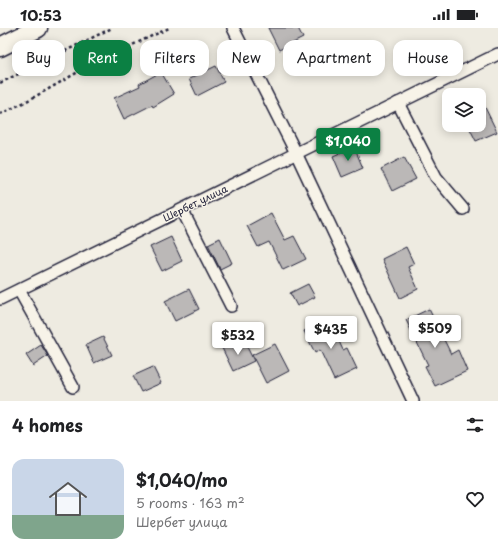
<!DOCTYPE html>
<html lang="en">
<head>
<meta charset="utf-8">
<style>
  :root { --surface:#fff; --page:#f6f6f6; --text:#202124; --muted:#757577; --line:#e0e0e0; --accent:#0b8043 }
  body { margin:0; font-family:"Playpen Sans",sans-serif; background:var(--page); color:var(--text); height:100vh; display:flex; flex-direction:column; font-size:15px; white-space:nowrap }
  * { box-sizing:border-box; margin:0 }
  p { font-size:13px; color:var(--muted) }
  .icon { flex:none; width:22px; height:22px; fill:none; stroke:currentColor; stroke-width:2; stroke-linecap:round; stroke-linejoin:round }
  .map { position:relative; height:373px; overflow:hidden }
  .details { display:flex; flex-direction:column; background:var(--surface); flex:1 }
  .details>* { flex:none }
  .guide { position:absolute; left:12px; top:12px; width:474px; height:36px; display:flex; gap:8px }
  .tools { position:absolute; left:442px; top:60px; display:grid; gap:8px }
  .tools a { display:grid; place-items:center; width:44px; height:44px; border-radius:8px; background:var(--surface); box-shadow:0 2px 10px #0003; font-size:20px }
  .price { position:absolute; translate:-50% -34px; padding:0 9px; border-radius:4px; background:#fff; color:#222; font-size:13px; line-height:26px; filter:drop-shadow(0 1px 2px #0008) }
  .price::after { content:''; position:absolute; left:50%; top:24px; width:12px; height:9px; margin-left:-6px; background:inherit; clip-path:polygon(0 0,100% 0,50% 100%) }
  .price.current { background:var(--accent); color:#fff }
  ul { padding:0; list-style:none }
  li { display:flex; align-items:center; gap:12px; height:100px; padding:0 12px }
  li+li { border-top:1px solid var(--line) }
  li span { display:grid; place-items:center; flex:none; width:112px; height:80px; border-radius:12px; color:#555 }
  li>.icon { margin-inline-start:auto }
  span .icon { width:48px; height:48px; fill:#fffc; stroke-width:1 }
  li b { font-size:17px }
  h2 { display:flex; justify-content:space-between; align-items:center; height:48px; padding:0 12px; font-size:17px }
  .pill { padding:0 14px; border-radius:12px; background:var(--surface); box-shadow:0 2px 10px #0003; font-size:14px; line-height:36px }
  .pill.current { background:var(--accent); color:#fff }
  .status { display:flex; justify-content:space-between; align-items:center; height:28px; padding:0 20px; background:var(--surface); direction:ltr }
  .status svg { height:11px; fill:currentColor }
  .map>svg:first-child { display:block }
  .building { fill:#bbb8b7; stroke:#22223b }
  .lines { fill:none; stroke-linecap:round; stroke-linejoin:round }
  .street-casing { stroke:#22223b; stroke-width:14 }
  .primary-casing { stroke:#22223b; stroke-width:21 }
  .path { stroke:#22223b; stroke-width:2.5; stroke-dasharray:3 3; stroke-linecap:butt }
  .street { stroke:#f7f3e8; stroke-width:11 }
  .primary { stroke:#f7f3e8; stroke-width:18 }
  .labels { text-anchor:middle; stroke-width:3; stroke-linejoin:round; paint-order:stroke }
  .street-label { font-size:10px; fill:#22223b; stroke:#f7f3e8 }
</style>
</head>
<body>
<div class="status"><b>10:53</b><svg viewBox="0 0 49 12"><path d="M0 12V9h3v3zM5 12V6h3v6zM10 12V3h3v9zM15 12V0h3v12zM26 1h20v11H26zM47 4h2v5h-2z"/></svg></div>
<div class="map">
<svg width="498" height="373" viewBox="0 0 498 373">
  <rect width="100%" height="100%" fill="#eeebe1"/>
  <filter id="ink" filterUnits="userSpaceOnUse"><feTurbulence type="fractalNoise" baseFrequency=".025" numOctaves="2"/><feDisplacementMap in="SourceGraphic" scale="8" xChannelSelector="R" yChannelSelector="G"/><feConvolveMatrix kernelMatrix="1 2 1 2 8 2 1 2 1" color-interpolation-filters="sRGB"/></filter>
  <g filter="url(#ink)">
    <g class="building">
      <path d="M268 0H298L303 10 279 22Z"/>
      <path d="M216 38 224 54 197 68 189 51Z"/>
      <path d="M161 44 174 66 153 79 152 77 124 91 114 70 140 58 139 56Z"/>
      <path d="M479 67 497 104 476 113 468 97H479Z"/>
      <path d="M354 119 363 140 342 149 333 128Z"/>
      <path d="M404 129 416 151 392 163 381 141Z"/>
      <path d="M271 185 285 212 294 208 306 231 283 242 269 214 258 219 247 198Z"/>
      <path d="M171 209 182 233 162 243 150 219Z"/>
      <path d="M220 210 232 235 220 241 208 216Z"/>
      <path d="M406 219 414 236 408 239 418 261 400 270 382 231Z"/>
      <path d="M308 256 315 269 297 278 290 265Z"/>
      <path d="M189 261 199 281 175 293 165 273Z"/>
      <path d="M429 281 451 326 458 322 467 343 435 358 425 338 428 337 406 292Z"/>
      <path d="M329 292 343 322 347 320 357 341 334 352 320 322 315 325 304 303Z"/>
      <path d="M103 309 112 327 94 335 86 317Z"/>
      <path d="M232 315 234 320 245 315 254 333 233 343 222 320Z"/>
      <path d="M275 316 289 343 266 355 252 327Z"/>
      <path d="M41 317 48 328 33 338 26 327Z"/>
      <path d="M153 339 161 355 141 364 133 348Z"/>
    </g>
    <g class="lines">
      <g class="street-casing">
        <g id="street">
          <path d="M233 0 296 125 413 373"/>
          <path d="M398 75 436 149 463 181"/>
          <path d="M182 182 231 278"/>
          <path d="M19 262 73 359"/>
          <path d="M0 271 498 26"/>
        </g>
      </g>
      <g class="primary-casing">
        <path id="primary" d="M0 19 38 0"/>
      </g>
      <g class="path">
        <path d="M0 55 112 0"/>
        <path d="M0 86C27 74 52 59 78 44 108 28 139 14 169 0"/>
      </g>
      <use href="#street" class="street"/>
      <use href="#primary" class="primary"/>
    </g>
  </g>
  <g class="labels">
    <g class="street-label">
      <text transform="translate(195 175) rotate(-26)" y="4">Шербет улица</text>
    </g>
  </g>
</svg>
<div class="tools">
<a><svg class="icon" aria-label="layers" viewBox="0 0 24 24"><path d="M12 4l9 5-9 5-9-5zM3 14l9 5 9-5"/></svg></a>
</div>
<b class="price current" style="left:348px;top:134px">$1,040</b>
<b class="price" style="left:435px;top:321px">$509</b>
<b class="price" style="left:331px;top:322px">$435</b>
<b class="price" style="left:238px;top:328px">$532</b>
<div class="guide">
<a class="pill">Buy</a>
<a class="pill current">Rent</a>
<a class="pill">Filters</a>
<a class="pill">New</a>
<a class="pill">Apartment</a>
<a class="pill">House</a>
</div>
</div>
<section class="details">
<h2>4 homes<svg class="icon" aria-label="filters" viewBox="0 0 24 24"><path d="M4 7h16M4 17h16"/><circle cx="9" cy="7" r="2"/><circle cx="15" cy="17" r="2"/></svg></h2>
<ul>
<li><span style="background:linear-gradient(#c9d6e8 70%,#7fa58c 0)"><svg class="icon" aria-label="home" viewBox="0 0 24 24"><path d="M3 11l9-7 9 7M6 9v11h12V9"/></svg></span><div><b>$1,040/mo</b><p>5 rooms · 163 m²</p><p>Шербет улица</p></div><svg class="icon" aria-label="heart" viewBox="0 0 24 24"><path d="M12 20l-8-8c-3-5 5-10 8-4 3-6 11-1 8 4z"/></svg></li>
</ul>
</section>
</body>
</html>
